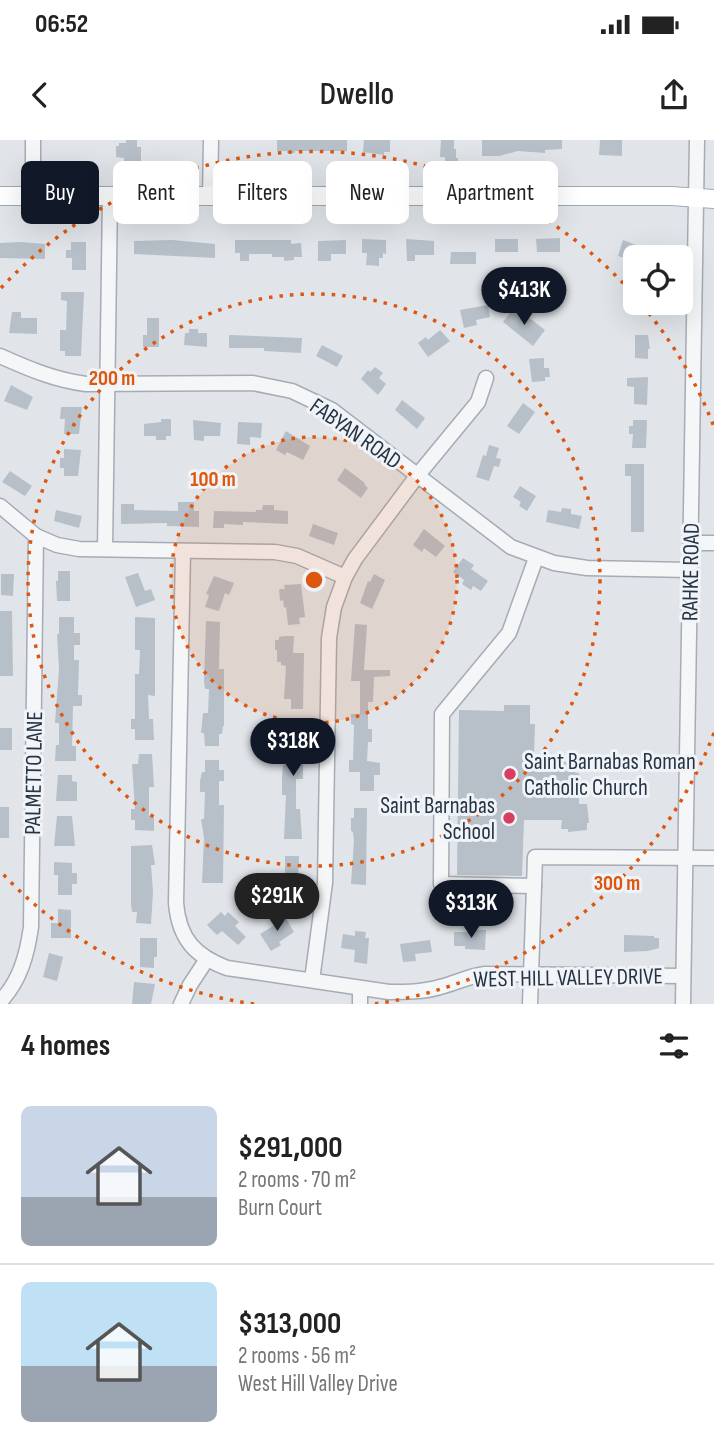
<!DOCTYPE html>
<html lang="en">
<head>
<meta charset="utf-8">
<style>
  :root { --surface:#fff; --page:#f6f6f6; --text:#222; --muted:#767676; --line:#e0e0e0; --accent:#111827 }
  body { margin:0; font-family:"Sofia Sans Condensed",sans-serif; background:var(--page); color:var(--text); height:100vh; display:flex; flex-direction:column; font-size:26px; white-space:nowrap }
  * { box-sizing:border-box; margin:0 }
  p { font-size:23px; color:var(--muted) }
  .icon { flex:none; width:38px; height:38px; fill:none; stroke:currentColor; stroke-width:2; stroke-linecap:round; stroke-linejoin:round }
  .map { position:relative; height:864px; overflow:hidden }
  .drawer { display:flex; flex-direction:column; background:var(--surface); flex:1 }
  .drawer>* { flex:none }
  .banner { position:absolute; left:21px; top:21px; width:672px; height:63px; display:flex; gap:14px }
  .tools { position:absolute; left:623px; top:105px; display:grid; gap:14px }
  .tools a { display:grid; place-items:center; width:70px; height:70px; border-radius:10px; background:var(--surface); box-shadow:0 7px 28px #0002; font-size:35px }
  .price { position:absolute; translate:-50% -60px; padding:0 16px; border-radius:24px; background:var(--accent); color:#fff; font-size:23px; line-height:46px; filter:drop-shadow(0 2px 4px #0008) }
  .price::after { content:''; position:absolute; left:50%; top:42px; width:21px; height:16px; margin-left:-10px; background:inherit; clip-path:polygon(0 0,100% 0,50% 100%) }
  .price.current { background:#222; color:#fff }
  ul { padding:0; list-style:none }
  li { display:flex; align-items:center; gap:21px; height:175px; padding:0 21px }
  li+li { border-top:2px solid var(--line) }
  li span { display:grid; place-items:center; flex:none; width:196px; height:140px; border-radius:10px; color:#555 }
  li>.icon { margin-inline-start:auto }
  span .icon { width:84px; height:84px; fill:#fffc; stroke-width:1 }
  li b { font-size:30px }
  h2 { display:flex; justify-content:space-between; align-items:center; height:84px; padding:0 21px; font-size:30px }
  .chip { padding:0 24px; border-radius:10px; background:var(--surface); box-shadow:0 7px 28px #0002; font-size:24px; line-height:63px }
  .chip.current { background:var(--accent); color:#fff }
  .status { display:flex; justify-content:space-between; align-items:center; height:49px; padding:0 35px; background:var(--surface); direction:ltr }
  .status svg { height:19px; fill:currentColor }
  header { display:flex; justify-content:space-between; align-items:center; height:91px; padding:0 21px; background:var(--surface); font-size:32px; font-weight:600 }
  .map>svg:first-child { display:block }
  .building { fill:#b7bfc8 }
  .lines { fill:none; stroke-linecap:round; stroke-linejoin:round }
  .minor-casing { stroke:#a6acb5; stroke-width:17 }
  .major-casing { stroke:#9faab7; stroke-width:20 }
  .minor { stroke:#f4f6f8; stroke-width:14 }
  .major { stroke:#fff; stroke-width:18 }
  .ring { fill:none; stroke:#de570f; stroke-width:3.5; stroke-dasharray:3.5 7 }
  .poi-dot { fill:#d73e5f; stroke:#f0f4f8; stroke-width:2.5 }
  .labels { text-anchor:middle; stroke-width:6; stroke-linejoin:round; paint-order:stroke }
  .street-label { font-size:23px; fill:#283443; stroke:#f0f4f8 }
  .poi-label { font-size:23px; fill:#283443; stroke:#f0f4f8; text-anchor:start }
  .centre { fill:#de570f; stroke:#f0f4f8; stroke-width:3.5 }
  .ring-label { font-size:21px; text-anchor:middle; font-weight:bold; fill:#de570f; stroke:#f0f4f8; stroke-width:6; stroke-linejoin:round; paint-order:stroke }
</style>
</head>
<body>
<div class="status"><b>06:52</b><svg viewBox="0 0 49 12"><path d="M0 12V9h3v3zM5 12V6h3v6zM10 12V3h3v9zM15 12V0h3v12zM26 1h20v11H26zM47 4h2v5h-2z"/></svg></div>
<header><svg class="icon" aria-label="back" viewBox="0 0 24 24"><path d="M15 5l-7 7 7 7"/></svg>Dwello<svg class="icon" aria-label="share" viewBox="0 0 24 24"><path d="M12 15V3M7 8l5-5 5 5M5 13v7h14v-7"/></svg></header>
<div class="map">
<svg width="714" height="864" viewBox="0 0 714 864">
  <rect width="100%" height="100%" fill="#e1e5ea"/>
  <g class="building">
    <path d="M126 0H137V7H141V21H124V18L116 17V6H119V3H126Z"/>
    <path d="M277 0H347V11H295V13H287V11H277Z"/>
    <path d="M364 0H390V12H384V15L363 12Z"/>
    <path d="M441 0H454V9H456V18H458V29H448V21H445V17H440Z"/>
    <path d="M482 0H562V9L545 10V13L518 11 499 16H482Z"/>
    <path d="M600 0H622V16L599 15Z"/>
    <path d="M560 98V112H537L536 99Z"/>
    <path d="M362 99 386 100V114L383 113V118H379V126L366 125 367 113H362Z"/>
    <path d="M406 99 434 101V115H415V121H407Z"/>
    <rect x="495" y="99" width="23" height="13"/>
    <path d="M172 100 215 104V118L134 114V101Z"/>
    <path d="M235 100H291V104L301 103 302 117H294V120L284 121V117H272V114H249V121H240V113H235Z"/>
    <path d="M346 100V114H331V121H318V101Z"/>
    <path d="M623 100 649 110 647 117H635V121L618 116Z"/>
    <path d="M21 102 45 104V119L0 118V103Z"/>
    <path d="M71 102H86V130H72V118H66V110H71Z"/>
    <path d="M451 112H476V124H450Z"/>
    <path d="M61 152H84L81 216H65V211H60V190H66L67 161 61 160Z"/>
    <path d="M488 165 490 177 476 180 477 185 464 188 460 170Z"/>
    <path d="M513 169 522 176 523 173 545 190 533 206 503 182Z"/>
    <path d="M12 172H21V178H37V194L9 193Z"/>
    <path d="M147 178H159V207H143V195H147Z"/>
    <path d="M189 189H198V193H207V207L184 205 185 193H189Z"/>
    <path d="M440 190 450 201 428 217 418 203 426 197 428 200Z"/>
    <path d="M229 195 302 198 301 213 264 211V208H229Z"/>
    <path d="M635 195H648L650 209H648V219L635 218Z"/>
    <path d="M322 205 343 216 337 227 316 216Z"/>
    <path d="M544 218V228H549L550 237H545V241L532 242 529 219Z"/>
    <path d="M375 227 383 233 379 238 386 244 378 255 361 239 368 230 370 232Z"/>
    <path d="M648 237 647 265 634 264V247L627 246V238Z"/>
    <path d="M11 245 33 257 27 270 4 261Z"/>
    <path d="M402 260 425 278 417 289 395 270Z"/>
    <path d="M523 263 535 272 519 294 507 286Z"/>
    <path d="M61 267H82L79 294H64L65 279H60Z"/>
    <path d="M161 279H171V296H166V300H156V296H144V284L161 282Z"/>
    <path d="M193 280 221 283 220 296H204V301L194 300Z"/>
    <path d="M633 280H647L646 308H632L633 294H629V286H633Z"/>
    <path d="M238 282 262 283 261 298 250 297V305L237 304Z"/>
    <path d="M286 291 310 306 303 320 287 312 285 315 276 310Z"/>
    <path d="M489 305 499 308 496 318 501 319 499 327 494 326 489 341 476 337 483 315 486 316Z"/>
    <path d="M64 309 81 310 78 336H64V328H60V318H64Z"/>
    <path d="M625 324H644V392H631V336H625Z"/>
    <path d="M345 328 365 343 364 344 368 348 361 358 337 340Z"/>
    <path d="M10 331 32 346 25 356 2 342Z"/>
    <path d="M520 346 536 356 527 371 519 366 521 362 513 357Z"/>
    <path d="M178 362H194V371H199V387L167 386V383L121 384V364H134V370L178 371Z"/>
    <path d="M263 365H274V370L288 371V384L243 382V385L224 384V388H213L214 371 256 372V370H262Z"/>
    <path d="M562 368 571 369V374L582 376 579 389 546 382 548 370 561 372Z"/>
    <path d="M56 370 82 376 79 388 54 381Z"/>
    <path d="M313 384 338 393 334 405 309 396Z"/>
    <path d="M424 389 445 406 436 417 424 408 422 412 413 405Z"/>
    <path d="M463 418 474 425 471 429 488 441 481 451 473 446 471 450 462 444 464 440 453 432Z"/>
    <path d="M58 431H70V461H57L56 441H58Z"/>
    <path d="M138 433 145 451 151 449 155 460 136 467 125 437Z"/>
    <path d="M1 434H14L13 456 1 455Z"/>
    <path d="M374 434 385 440 372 469 360 463 368 441 370 442Z"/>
    <path d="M214 436 234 443 229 455 225 453 219 471 205 467 209 455 206 454Z"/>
    <path d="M301 444 305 477 299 478 300 484 288 485 286 467 284 468 283 460 280 461 279 449H285L284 445Z"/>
    <path d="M0 471H12L13 536H0Z"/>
    <path d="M59 477H74V493H80V505H74V520H79L78 555H82V566H73L72 606H76V621H55L56 605H59V583H55L59 528 57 494H59Z"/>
    <path d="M135 477 155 478V556L148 555 149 579H153L154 600H135V589H131V579H135V534H139L140 510H135Z"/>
    <path d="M206 481 220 482 219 529H224V586H223L222 594H219V606H205L204 593H201L203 573H208L209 549H205L204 541Z"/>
    <path d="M355 484 367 485 364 530H390V536L374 537 373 562H368V589H372V602H368L367 621 380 623V635H374V651H360V632H349V620H353L354 585 351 584V574H360V541H351Z"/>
    <path d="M285 496H294L293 513H304L303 569H291V559H284L286 526 281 525V522H277V510H275V500H279V497Z"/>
    <path d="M504 565H530V584H535L534 616 564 617V620L576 633H579V664H587L589 683H587V690L568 692V689H561L562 680H524L522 736 457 735 459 570 504 571Z"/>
    <path d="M286 579H294V584H303V639H296V669H300L302 699H284L286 655H282V638L283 625H286V603H284Z"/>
    <rect x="0" y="588" width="12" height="22"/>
    <path d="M139 614H152L154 647H149V676H154V691L135 690V680H131V669H135L132 624H138Z"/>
    <path d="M205 620H219V630H224V641H219V665H224L223 743H202L204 698 201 679H204L205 652H200V641L202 632H205Z"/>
    <path d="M58 635H72V641L77 642V661H56Z"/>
    <rect x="0" y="667" width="9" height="31"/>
    <path d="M354 668H367L366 745 351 744 354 701 353 692 351 691V678H354Z"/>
    <path d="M57 676H72L75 706H54Z"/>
    <path d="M152 705 155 725H151L153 752 151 784 136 783 137 772H132L131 764V706Z"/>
    <path d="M285 716H299L298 742H285Z"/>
    <path d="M54 722 72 723V733H77V744H72V755H58V735H54Z"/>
    <path d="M58 769 71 770V798H51V783H58Z"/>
    <path d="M221 772 225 776 228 772 239 782 235 786 246 797 238 805 222 791 217 795 207 785Z"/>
    <path d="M284 775 294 792 279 802 281 805 271 811 260 794 275 785 273 782Z"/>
    <path d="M473 790H486L485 810 465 809V806H454V792H473Z"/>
    <path d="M355 791 366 792 365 798H369L367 824 354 822 355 810 341 808 343 794 355 796Z"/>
    <path d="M624 795 654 796V798H659V808L648 811 624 812Z"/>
    <path d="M140 798H157V817H154V828L140 827Z"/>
    <path d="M430 800 432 812 415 814 416 821 403 822 400 804Z"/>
    <path d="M49 813 63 817 57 841 43 837Z"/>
    <path d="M134 842 155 844 151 864H132Z"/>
  </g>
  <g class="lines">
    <g class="minor-casing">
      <g id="minor">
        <path d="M33 56V0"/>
        <path d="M210 57 211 0"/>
        <path d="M0 216C29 229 55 240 86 244L253 243 292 251 332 270 511 407 554 423 587 428 690 430"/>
        <path d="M0 366 36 396 57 405 79 409 275 412 297 416 345 437"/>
        <path d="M691 403H714"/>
        <path d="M105 409 110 56"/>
        <path d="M183 411 176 763C179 799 195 816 227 828L389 852C406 852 423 852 440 847 456 843 469 836 485 834L683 836"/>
        <path d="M534 746 441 744 442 574 509 493 536 418"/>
        <path d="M312 840 325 743 329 498 334 467 345 437 355 419 417 336 478 262 486 238"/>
        <path d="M0 862C20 841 27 815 31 787L36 396"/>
        <path d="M181 864 190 845 207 819"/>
        <path d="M360 864V848"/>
        <path d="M530 864 535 717 714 718"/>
        <path d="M683 864 697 0"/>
      </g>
    </g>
    <g class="major-casing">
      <path id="major" d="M0 56H671L714 59"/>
    </g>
    <use href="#minor" class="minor"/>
    <use href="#major" class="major"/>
  </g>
  <circle cx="314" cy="440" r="143" fill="#de570f" fill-opacity=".12"/>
  <g class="ring">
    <circle cx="314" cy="440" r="143"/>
    <circle cx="314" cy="440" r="286"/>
    <path d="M714 593A428 428 0 0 1 374 864M254 864A428 428 0 0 1 1 732M1 148A428 428 0 0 1 635 156M642 165A428 428 0 0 1 714 287"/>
  </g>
  <g class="poi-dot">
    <circle cx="510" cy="634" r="7"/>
    <circle cx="509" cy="678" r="7"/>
  </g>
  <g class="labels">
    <g class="street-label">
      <text transform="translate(356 293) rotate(35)" y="8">FABYAN ROAD</text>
      <text transform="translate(690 432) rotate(-89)" y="8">RAHKE ROAD</text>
      <text transform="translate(33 633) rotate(-89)" y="8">PALMETTO LANE</text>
      <text transform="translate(568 837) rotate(-1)" y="8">WEST HILL VALLEY DRIVE</text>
    </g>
    <g class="poi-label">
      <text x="524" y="629">Saint Barnabas Roman<tspan x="524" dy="26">Catholic Church</tspan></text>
      <text x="495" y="673" text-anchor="end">Saint Barnabas<tspan x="495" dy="26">School</tspan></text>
    </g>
  </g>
  <circle cx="314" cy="440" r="10" class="centre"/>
  <g class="ring-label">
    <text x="112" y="245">200 m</text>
    <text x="213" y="346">100 m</text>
    <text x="617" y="750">300 m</text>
  </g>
</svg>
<div class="tools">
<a><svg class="icon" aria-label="locate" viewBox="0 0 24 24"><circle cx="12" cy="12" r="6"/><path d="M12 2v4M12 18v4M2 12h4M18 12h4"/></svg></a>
</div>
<b class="price" style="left:524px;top:187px">$413K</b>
<b class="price" style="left:293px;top:638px">$318K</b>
<b class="price current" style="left:277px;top:793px">$291K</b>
<b class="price" style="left:471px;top:800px">$313K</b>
<div class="banner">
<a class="chip current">Buy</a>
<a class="chip">Rent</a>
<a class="chip">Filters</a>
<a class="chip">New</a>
<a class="chip">Apartment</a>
</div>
</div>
<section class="drawer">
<h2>4 homes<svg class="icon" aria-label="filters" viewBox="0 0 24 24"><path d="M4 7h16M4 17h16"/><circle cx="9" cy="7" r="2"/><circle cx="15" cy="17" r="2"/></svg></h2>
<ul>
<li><span style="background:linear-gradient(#c9d6e8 65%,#9aa5b1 0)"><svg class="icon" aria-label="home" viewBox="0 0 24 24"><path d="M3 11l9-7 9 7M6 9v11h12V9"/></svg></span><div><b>$291,000</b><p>2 rooms · 70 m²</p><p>Burn Court</p></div></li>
<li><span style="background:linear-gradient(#bfe0f5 60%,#9aa5b1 0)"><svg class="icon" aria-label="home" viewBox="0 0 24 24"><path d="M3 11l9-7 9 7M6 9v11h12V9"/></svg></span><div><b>$313,000</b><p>2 rooms · 56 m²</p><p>West Hill Valley Drive</p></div></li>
</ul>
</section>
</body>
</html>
